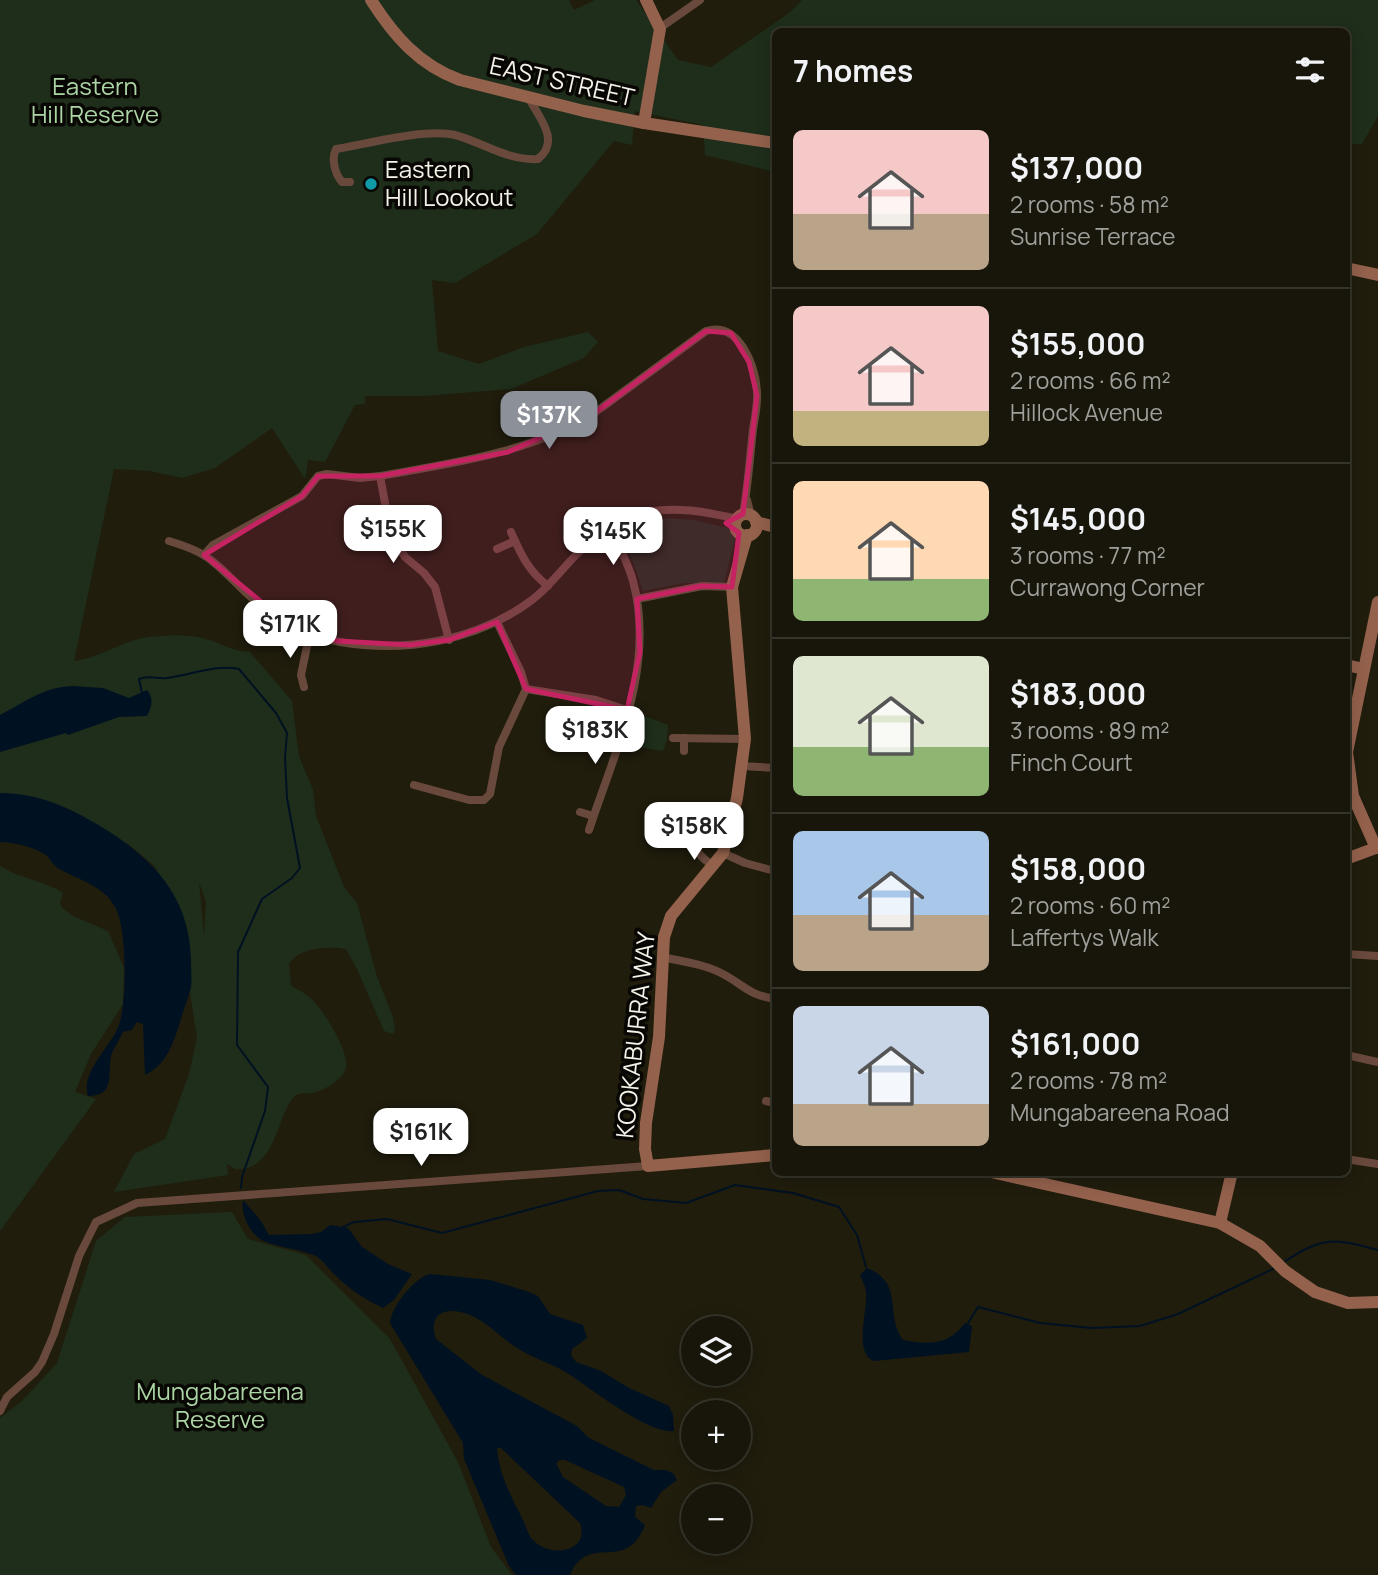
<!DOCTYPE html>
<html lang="en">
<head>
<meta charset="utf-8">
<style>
  :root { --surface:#18160a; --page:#252318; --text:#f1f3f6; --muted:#9f9f9c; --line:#36352b; --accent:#8c9099 }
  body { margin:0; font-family:Manrope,sans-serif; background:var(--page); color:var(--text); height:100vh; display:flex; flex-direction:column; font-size:26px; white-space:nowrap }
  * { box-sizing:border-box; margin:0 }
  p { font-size:23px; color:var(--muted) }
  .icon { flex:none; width:38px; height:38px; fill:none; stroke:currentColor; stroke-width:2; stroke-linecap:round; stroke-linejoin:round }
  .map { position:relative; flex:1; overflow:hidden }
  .drawer { position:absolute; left:772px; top:28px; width:578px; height:1148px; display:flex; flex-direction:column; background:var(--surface); border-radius:10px; box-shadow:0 4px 18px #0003,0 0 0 2px var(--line) }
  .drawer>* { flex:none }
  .fabs { position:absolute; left:681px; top:1316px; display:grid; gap:14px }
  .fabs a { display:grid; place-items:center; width:70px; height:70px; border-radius:50%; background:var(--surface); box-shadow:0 4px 18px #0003,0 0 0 2px var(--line); font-size:35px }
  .price { position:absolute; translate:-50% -60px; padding:0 16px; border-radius:14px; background:#fff; color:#222; font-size:23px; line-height:46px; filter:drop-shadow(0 2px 4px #0008) }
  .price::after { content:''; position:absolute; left:50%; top:42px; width:21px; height:16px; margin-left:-10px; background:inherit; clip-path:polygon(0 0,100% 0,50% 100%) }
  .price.selected { background:var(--accent); color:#fff }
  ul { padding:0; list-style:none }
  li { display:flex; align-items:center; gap:21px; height:175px; padding:0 21px }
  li+li { border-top:2px solid var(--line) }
  li span { display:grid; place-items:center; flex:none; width:196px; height:140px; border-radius:10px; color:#555 }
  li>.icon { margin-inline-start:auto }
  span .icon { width:84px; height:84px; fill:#fffc; stroke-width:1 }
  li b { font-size:30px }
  h2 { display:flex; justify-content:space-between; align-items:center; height:84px; padding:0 21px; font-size:30px }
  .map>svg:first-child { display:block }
  .green { fill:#1e2e1b; fill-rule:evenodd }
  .water { fill:#012; fill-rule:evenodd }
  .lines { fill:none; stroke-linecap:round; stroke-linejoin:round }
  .stream { stroke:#012; stroke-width:2 }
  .street { stroke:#69493c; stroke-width:8 }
  .secondary { stroke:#93614c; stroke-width:12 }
  .marked { fill:#c52362; fill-opacity:0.2; stroke:#c52362; stroke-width:5; stroke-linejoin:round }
  .culture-dot { fill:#0f9aa8; stroke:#090703; stroke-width:2.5 }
  .labels { text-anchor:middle; stroke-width:7; stroke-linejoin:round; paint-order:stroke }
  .street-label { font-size:24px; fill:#f5f3e9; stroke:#090703 }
  .park-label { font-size:24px; fill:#acd5a5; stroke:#090703 }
  .poi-label { font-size:24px; fill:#f5f3e9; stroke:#090703; text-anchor:start }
</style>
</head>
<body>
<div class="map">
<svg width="1378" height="1575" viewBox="0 0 1378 1575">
  <rect width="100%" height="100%" fill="#201d0d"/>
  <g class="green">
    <path d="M0 0H569L574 10 595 0H636L678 60 711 67 789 13 802 0H1378V116L1362 144H1346V32H775V172L705 155 703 125 635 111 632 145 614 141 537 234 455 283 432 280 438 351 479 364 524 347 588 332 598 342 584 358 511 389 425 396H365V404L355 405 325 462 308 460 305 479 272 428 215 468 182 478 150 471 114 469 74 661C100 658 123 640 150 637 169 635 192 634 210 640 226 646 233 651 250 652L292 701 299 756 313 790 316 816 344 887 357 903 377 977 393 1017 395 1030 393 1034 384 1031 357 969 346 949C328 946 299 947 289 964L291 985C297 990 304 992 309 997 322 1007 350 1052 346 1068 343 1079 323 1092 312 1093 304 1094 298 1091 292 1099 275 1123 275 1171 235 1169L227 1164 228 1175 114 1192 134 1154 165 1139 189 1074 197 1038 178 914 155 866 128 844 0 794ZM199 882 206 902 204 937V936Z"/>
    <path d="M666 518 694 520 728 528 735 539 724 583H685L643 591 634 564 619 533Z"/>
    <path d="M637 713 668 725 667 740 663 751 627 745Z"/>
    <path d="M0 866C20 879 44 880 63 893L60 902 61 907 73 916 108 931 124 968 123 1004 91 1054 75 1092 96 1099 0 1231Z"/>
    <path d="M232 1212 248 1239 306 1255 390 1339 458 1462 491 1547 512 1575H0V1418L22 1401 57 1363 96 1241 125 1217Z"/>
  </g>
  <g class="water">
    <path d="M72 686 103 688 129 698 147 690C154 699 152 706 147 716L119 717 68 735 66 733 0 752V715C26 702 40 688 72 686Z"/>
    <path d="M0 793C37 793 69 807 100 826 153 858 190 896 191 961 191 970 192 979 191 988 188 998 184 1008 181 1019 174 1041 168 1064 145 1075L143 1024 137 1022 132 1030 123 1032C120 1039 115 1046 112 1053 106 1070 118 1096 88 1096 80 1072 111 1047 119 1025 127 1002 127 931 116 909 106 887 80 880 61 870 54 867 51 860 46 855 34 847 13 842 0 842Z"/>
    <path d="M243 1200 261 1221 269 1235 312 1234 321 1232 330 1225 348 1228 362 1247 388 1264 412 1274 394 1300 383 1308C366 1300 349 1289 336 1276 328 1269 324 1261 316 1256 299 1249 282 1248 266 1242 251 1237 240 1214 243 1200Z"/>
    <path d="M867 1268C905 1283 884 1314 903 1340 929 1345 949 1345 965 1323L972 1326 969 1352 874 1361C853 1353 868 1310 866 1291 865 1286 862 1280 860 1275Z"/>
    <path d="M430 1274 490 1280 526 1291 538 1296 550 1314 583 1325 587 1338 572 1349 571 1355 576 1362 601 1371 629 1388 669 1406 673 1415 674 1431C646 1434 588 1385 562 1370 547 1362 528 1356 514 1346 499 1336 487 1322 470 1315 447 1306 427 1312 436 1339L482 1375 577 1426 589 1438 654 1470H666L674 1474 677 1480 661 1492 651 1508 643 1505 636 1506 635 1517 645 1525C625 1575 589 1531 570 1575H516L509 1566 464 1459 463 1443 390 1323C391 1307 414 1278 430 1274ZM497 1448H501L580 1523C590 1553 549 1558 533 1540 528 1535 526 1526 523 1520 511 1497 499 1474 497 1448ZM559 1460H565L624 1487 626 1495 619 1507 606 1506 563 1477 556 1463Z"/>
  </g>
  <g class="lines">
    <g class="stream">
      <path d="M142 693 139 679C148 675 157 679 167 678 191 675 215 664 239 669L276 713 287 733 285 757 287 798 300 868 292 878 262 899 238 952 237 1045 268 1087 265 1111 242 1177 241 1188"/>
      <path d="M343 1227 354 1222 387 1219 442 1233 598 1191 619 1190 643 1199 686 1203 735 1185 793 1193 839 1207 857 1235 866 1267"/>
      <path d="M1284 1262C1323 1236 1335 1238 1378 1250"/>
      <path d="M967 1325 978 1307 1040 1323 1092 1328 1140 1326 1178 1314 1273 1269"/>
    </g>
    <g class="street">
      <path d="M660 28 700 0"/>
      <path d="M350 182H342C335 174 331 159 336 149 366 144 426 128 455 135 482 142 508 161 538 159 561 141 539 117 528 97"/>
      <path d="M380 476 391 535 405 557 424 573 435 587 449 640"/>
      <path d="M747 500 751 516"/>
      <path d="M511 532C521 554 528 571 548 586"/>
      <path d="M169 541C185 546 200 551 212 561 229 574 242 591 259 604 282 621 312 637 340 642 406 653 477 641 532 600 549 587 561 570 576 555 628 503 669 503 737 519"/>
      <path d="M497 549 515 541"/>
      <path d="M204 555 213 545 302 496 318 476 327 474 360 478 380 476C453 463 529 453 593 414L706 331C739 321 755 365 757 391 758 404 755 417 753 429 750 457 748 486 743 514"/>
      <path d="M637 599 702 586 732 587"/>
      <path d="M304 687 301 675 310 632"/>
      <path d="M526 689 596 700 627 710"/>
      <path d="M673 738 745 739"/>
      <path d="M684 738V751"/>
      <path d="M741 766 775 768"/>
      <path d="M414 785 469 800H484L490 794 499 747 526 689 521 672 497 622"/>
      <path d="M580 812 593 816"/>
      <path d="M671 828 672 839C701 844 692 853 712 865"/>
      <path d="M589 830C615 751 656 666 633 581 628 562 618 545 609 527"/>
      <path d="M660 844 672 839"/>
      <path d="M723 853 745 863 775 871"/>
      <path d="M1346 954 1378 956"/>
      <path d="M661 957C681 961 703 964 721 973 743 984 748 995 775 999"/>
      <path d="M1346 1055 1378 1062"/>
      <path d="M766 1101 775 1103"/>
      <path d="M1346 1159 1378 1164"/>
      <path d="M0 1411 7 1397 35 1372 42 1362 54 1334 79 1256 96 1222 137 1203 648 1166"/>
    </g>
    <g class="secondary">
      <path d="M371 0C394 36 419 65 460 80L584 111 644 123 775 143"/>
      <path d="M644 123 660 29 646 0"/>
      <path d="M1346 268 1378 275"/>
      <circle cx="746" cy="525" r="11"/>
      <path d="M756 522 775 527"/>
      <path d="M747 535 732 587 745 739 737 798 723 853 671 916 664 937 659 1037 646 1123 645 1149 648 1166 775 1155"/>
      <path d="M1346 665 1364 669"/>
      <path d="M1376 848 1353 796 1347 752 1378 602"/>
      <path d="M1346 859 1378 847"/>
      <path d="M991 1172 1220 1223 1260 1246 1285 1271 1315 1292 1348 1303 1378 1302"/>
      <path d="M1220 1223 1232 1172"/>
    </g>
  </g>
  <path class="marked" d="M706 331 731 333 749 362 757 396 743 514 726 523 739 533 732 587 702 586 637 599 640 652 627 710 526 689 497 622 449 640 410 645 337 641 281 618 204 555 302 496 318 476H380L508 452 593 414Z"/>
  <circle class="culture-dot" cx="371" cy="184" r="7"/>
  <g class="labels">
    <g class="street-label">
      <text transform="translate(562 82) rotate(13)" y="8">EAST STREET</text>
      <text transform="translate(636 1035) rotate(-84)" y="8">KOOKABURRA WAY</text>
    </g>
    <g class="park-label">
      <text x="95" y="95">Eastern<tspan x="95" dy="28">Hill Reserve</tspan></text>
      <text x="220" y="1400">Mungabareena<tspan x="220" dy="28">Reserve</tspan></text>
    </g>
    <g class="poi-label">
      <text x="385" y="178">Eastern<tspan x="385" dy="28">Hill Lookout</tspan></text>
    </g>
  </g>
</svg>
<div class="fabs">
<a><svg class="icon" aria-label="layers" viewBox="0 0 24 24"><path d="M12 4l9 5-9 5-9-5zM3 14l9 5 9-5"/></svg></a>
<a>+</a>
<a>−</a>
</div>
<b class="price selected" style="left:549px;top:451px">$137K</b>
<b class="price" style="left:393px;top:565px">$155K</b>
<b class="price" style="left:613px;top:567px">$145K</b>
<b class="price" style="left:290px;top:660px">$171K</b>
<b class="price" style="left:595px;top:766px">$183K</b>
<b class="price" style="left:694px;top:862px">$158K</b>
<b class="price" style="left:421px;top:1168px">$161K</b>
<section class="drawer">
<h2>7 homes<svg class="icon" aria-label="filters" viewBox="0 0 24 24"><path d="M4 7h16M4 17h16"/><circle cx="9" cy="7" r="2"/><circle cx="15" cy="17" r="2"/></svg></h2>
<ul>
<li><span style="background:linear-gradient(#f6c9c9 60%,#b9a48a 0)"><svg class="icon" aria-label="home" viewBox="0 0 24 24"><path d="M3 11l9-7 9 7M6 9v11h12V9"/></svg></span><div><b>$137,000</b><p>2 rooms · 58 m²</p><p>Sunrise Terrace</p></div></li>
<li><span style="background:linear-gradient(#f6c9c9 75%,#c2b280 0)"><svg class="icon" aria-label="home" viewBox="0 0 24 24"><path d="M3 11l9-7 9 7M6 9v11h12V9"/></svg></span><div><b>$155,000</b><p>2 rooms · 66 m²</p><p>Hillock Avenue</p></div></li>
<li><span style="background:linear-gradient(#ffd9b3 70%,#8fb573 0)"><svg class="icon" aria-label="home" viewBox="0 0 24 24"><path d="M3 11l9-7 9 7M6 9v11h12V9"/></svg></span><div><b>$145,000</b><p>3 rooms · 77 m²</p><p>Currawong Corner</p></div></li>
<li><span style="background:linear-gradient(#dfe7d0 65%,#8fb573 0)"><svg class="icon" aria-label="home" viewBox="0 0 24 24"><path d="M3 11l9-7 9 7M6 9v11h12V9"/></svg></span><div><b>$183,000</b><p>3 rooms · 89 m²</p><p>Finch Court</p></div></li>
<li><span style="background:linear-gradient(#a9c7e8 60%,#b9a48a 0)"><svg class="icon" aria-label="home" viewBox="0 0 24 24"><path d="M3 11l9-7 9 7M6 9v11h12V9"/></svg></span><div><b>$158,000</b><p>2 rooms · 60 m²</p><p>Laffertys Walk</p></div></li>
<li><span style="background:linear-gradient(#c9d6e8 70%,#b9a48a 0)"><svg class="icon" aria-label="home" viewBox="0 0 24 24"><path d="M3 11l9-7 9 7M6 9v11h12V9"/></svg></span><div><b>$161,000</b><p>2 rooms · 78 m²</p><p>Mungabareena Road</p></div></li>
</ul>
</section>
</div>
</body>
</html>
